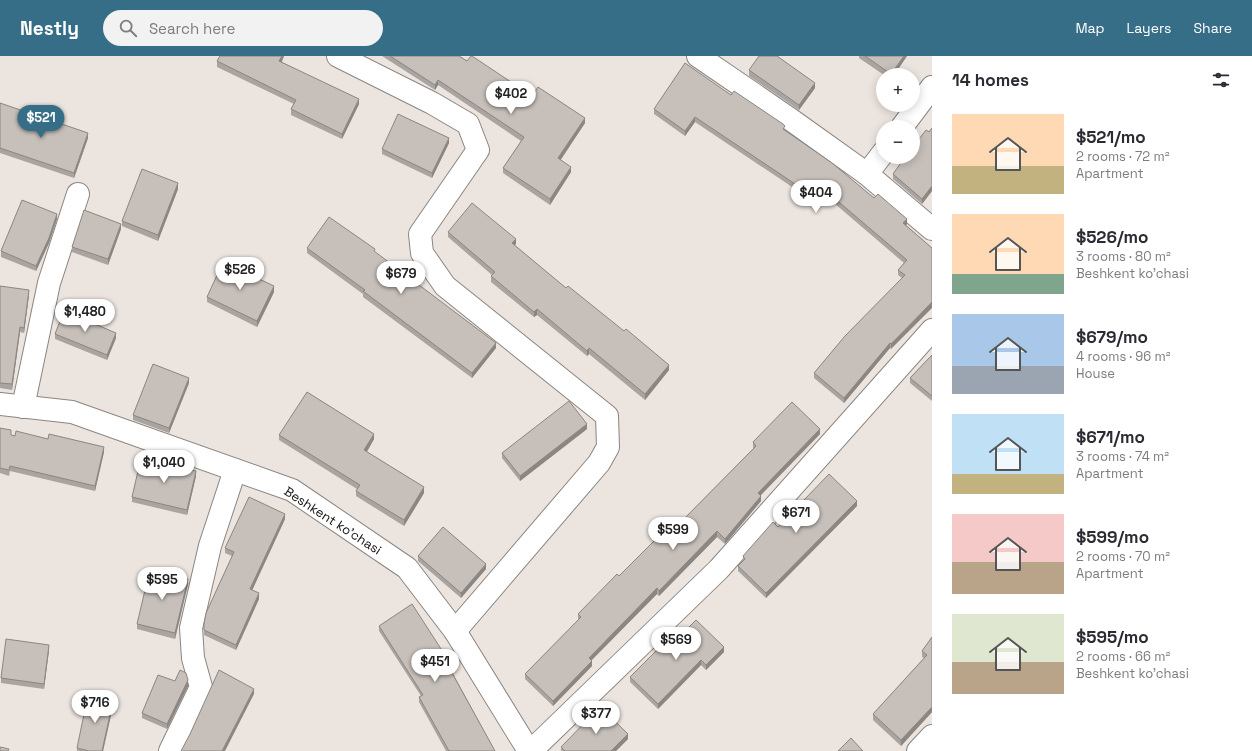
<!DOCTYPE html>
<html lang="en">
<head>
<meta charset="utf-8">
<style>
  :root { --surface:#fff; --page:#f2f2f3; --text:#2b2b33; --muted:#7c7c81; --accent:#366e88 }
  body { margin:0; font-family:"Space Grotesk",sans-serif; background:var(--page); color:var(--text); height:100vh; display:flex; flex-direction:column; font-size:15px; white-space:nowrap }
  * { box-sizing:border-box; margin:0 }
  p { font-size:13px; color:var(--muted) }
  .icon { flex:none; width:22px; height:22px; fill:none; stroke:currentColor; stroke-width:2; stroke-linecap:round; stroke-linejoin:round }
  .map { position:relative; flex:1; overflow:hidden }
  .panel { display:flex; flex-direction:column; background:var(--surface); width:320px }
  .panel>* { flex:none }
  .buttons { position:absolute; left:876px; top:12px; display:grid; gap:8px }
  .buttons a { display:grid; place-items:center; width:44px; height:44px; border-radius:50%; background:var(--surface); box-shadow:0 2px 10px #0003; font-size:20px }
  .price { position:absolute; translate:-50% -34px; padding:0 9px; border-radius:14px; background:#fff; color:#222; font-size:13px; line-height:26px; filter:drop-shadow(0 1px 2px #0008) }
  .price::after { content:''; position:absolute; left:50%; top:24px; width:12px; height:9px; margin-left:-6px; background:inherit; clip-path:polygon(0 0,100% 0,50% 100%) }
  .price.on { background:var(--accent); color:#fff }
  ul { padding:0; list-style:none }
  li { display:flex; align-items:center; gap:12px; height:100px; padding:0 20px }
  li span { display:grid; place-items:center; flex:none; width:112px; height:80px; border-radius:0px; color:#555 }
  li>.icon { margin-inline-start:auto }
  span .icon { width:48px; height:48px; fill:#fffc; stroke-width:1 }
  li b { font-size:17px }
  h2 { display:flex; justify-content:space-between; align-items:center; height:48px; padding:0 20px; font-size:17px }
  header { display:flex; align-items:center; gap:24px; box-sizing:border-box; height:56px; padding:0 20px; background:var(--accent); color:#fff }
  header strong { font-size:19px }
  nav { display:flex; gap:22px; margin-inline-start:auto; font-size:14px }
  .search { width:280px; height:36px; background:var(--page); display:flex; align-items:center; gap:10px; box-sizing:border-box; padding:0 14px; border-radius:22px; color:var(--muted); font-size:15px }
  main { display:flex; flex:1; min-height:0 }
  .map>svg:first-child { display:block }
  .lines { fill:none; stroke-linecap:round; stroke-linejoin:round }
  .minor-casing { stroke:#8b8580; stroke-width:24 }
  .minor { stroke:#fff; stroke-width:22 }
  .wall { fill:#aaa4a0 }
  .shaded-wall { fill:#8b8682 }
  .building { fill:#c6bfba; stroke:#8b8682 }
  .labels { text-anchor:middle; stroke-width:3; stroke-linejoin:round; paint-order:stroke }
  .street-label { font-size:13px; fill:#12100e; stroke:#fff }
</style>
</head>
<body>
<header>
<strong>Nestly</strong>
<div class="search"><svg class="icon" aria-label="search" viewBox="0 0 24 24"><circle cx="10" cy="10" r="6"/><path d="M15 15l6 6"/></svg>Search here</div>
<nav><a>Map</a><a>Layers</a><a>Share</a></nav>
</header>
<main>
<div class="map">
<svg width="932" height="695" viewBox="0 0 932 695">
  <rect width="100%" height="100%" fill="#ebe4df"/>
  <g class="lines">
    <g class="minor-casing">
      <g id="minor">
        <path d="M338 0 432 47 468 68 478 94 420 178 422 197 445 230 607 360 608 391 599 407 455 575"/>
        <path d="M698 0 790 63 867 118 932 173"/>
        <path d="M902 71 932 31"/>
        <path d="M867 118 883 97"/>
        <path d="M0 348 72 356 292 434 407 512 455 575 529 695"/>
        <path d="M23 351 49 227 78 138"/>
        <path d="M170 695 201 631 193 602 191 572 210 490 235 414"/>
        <path d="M531 695 719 513 932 274"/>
        <path d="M918 695 932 680"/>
      </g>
    </g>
    <use href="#minor" class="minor"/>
  </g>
  <g class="wall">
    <path d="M284 0 282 6 359 48 342 83 291 59V53L294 48 217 11V5Z"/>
    <path d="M382 0H459L467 5 585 67 560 104 571 116 550 149 503 117V112L521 85 438 29 435 34Z"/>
    <path d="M859 0H907L894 19H884L859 2Z"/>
    <path d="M749 14 815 32 799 54 749 20Z"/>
    <path d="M731 39 785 75 874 142 907 168 906 169 932 192 891 293 890 292 844 347 814 322V317L902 222 898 219V214L904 207 820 135 813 145 695 66 685 80 654 58V53Z"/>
    <path d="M0 47 88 82 74 122 0 97Z"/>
    <path d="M932 72V135L922 148 893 123V118Z"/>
    <path d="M449 87 432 122 382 98V93Z"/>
    <path d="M178 133 158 185 122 170V165Z"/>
    <path d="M57 163 49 187 36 215 1 201V195Z"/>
    <path d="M121 173 108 209 72 196V191Z"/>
    <path d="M448 176 516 188 514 189 566 232 669 314 645 344 589 298 587 300 537 259 534 261 491 226V220L492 219 448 181Z"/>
    <path d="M307 192 496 292 472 322 363 241V238L307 197Z"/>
    <path d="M0 230 29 239 24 277 20 276 12 334 0 332Z"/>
    <path d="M274 236 257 271 207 246V241Z"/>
    <path d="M55 278 116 282 107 304 55 283Z"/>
    <path d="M932 299V345L910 327V322Z"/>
    <path d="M189 327 169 377 133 364V359Z"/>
    <path d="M0 372 11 379 104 396 95 435 10 415 9 420 0 417Z"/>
    <path d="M587 373 520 425 502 402V397Z"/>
    <path d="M820 378 761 439V445L725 488 717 481 659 540 657 538 591 604 592 610 553 650 525 623V618L579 564 578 563V558L619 520 675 472 754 392H753V386Z"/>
    <path d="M279 379 374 383 367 396 424 437 404 470 356 440V435L357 433 279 384Z"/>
    <path d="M196 420 187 459 132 446V441Z"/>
    <path d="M857 450 766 542 738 515V510L743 506V500L778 471Z"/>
    <path d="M285 463 252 534 259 543 236 594 204 579V568L232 500 225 497V492Z"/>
    <path d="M418 500 486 513 461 542 418 505Z"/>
    <path d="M188 528 175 583 137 573V568Z"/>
    <path d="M379 570 443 599 495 695H446L419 646V641L421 640 379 575Z"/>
    <path d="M932 581V656L901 690 873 664V658L924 602 922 601V595Z"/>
    <path d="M675 585 724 596 706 614 701 609 658 653 630 626V621Z"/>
    <path d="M49 594 44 633 1 627V622Z"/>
    <path d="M175 625 188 630 167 673 142 662V657Z"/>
    <path d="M113 650 103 695H77V692Z"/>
    <path d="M628 683 616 695H561V691Z"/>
  </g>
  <g class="shaded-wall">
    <path d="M282 0H284L279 11V5Z"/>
    <path d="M904 0H907L894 19H891Z"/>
    <path d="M438 24V29L435 34V29Z"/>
    <path d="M815 27V32L799 54V49Z"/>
    <path d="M359 43V48L342 83V78Z"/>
    <path d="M695 61V66L685 80V75Z"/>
    <path d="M585 62V67L558 108V102Z"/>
    <path d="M88 77V82L74 122V117Z"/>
    <path d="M449 82V87L432 122V117Z"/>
    <path d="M571 111V116L550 149V143Z"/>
    <path d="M178 127V133L158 185V179Z"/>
    <path d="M820 130V135L813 145V140Z"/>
    <path d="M932 130V135L922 148V143Z"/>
    <path d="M57 158V163L49 187 36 215V210Z"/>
    <path d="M907 163V168L903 173V167Z"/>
    <path d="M121 168V173L108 209V203Z"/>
    <path d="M516 183V188L512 192V187Z"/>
    <path d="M274 230V236L257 271V265Z"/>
    <path d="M29 234V239L24 277V272Z"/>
    <path d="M932 246V252L891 293V288Z"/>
    <path d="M537 253V259L534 261V256Z"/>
    <path d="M20 271V276L12 334V328Z"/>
    <path d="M116 277V282L107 304V299Z"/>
    <path d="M496 287V292L472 322V317Z"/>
    <path d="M890 287V292L844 347V342Z"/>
    <path d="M589 292V298L587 300V295Z"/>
    <path d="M669 309V314L645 344V338Z"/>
    <path d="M189 322V327L169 377V372Z"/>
    <path d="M587 368V373L520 425V420Z"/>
    <path d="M820 373V378L758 442V437Z"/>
    <path d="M374 378V383L364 400V394Z"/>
    <path d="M104 391V396L95 435V430Z"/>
    <path d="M196 415V420L187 459V454Z"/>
    <path d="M424 431V437L404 470V464Z"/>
    <path d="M761 440V445L725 488V483Z"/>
    <path d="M857 445V450L766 542V537Z"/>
    <path d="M285 458V463L250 539V533Z"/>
    <path d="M717 475V481L659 540V535Z"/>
    <path d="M486 508V513L461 542V537Z"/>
    <path d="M188 523V528L175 583V577Z"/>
    <path d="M657 532V538L589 607V602Z"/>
    <path d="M259 537V543L236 594V589Z"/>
    <path d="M49 589V594L44 633V628Z"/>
    <path d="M724 591V596L706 614V609Z"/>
    <path d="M701 604V609L658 653V648Z"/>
    <path d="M592 605V610L553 650V645Z"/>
    <path d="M188 624V630L167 673V668Z"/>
    <path d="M254 633V638L225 695H222Z"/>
    <path d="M113 645V650L103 695H102Z"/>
    <path d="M932 651V656L901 690V684Z"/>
    <path d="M628 678V683L616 695H611Z"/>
  </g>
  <g class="building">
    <path d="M220 0H282L279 5 359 43 342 78 291 53 296 44 217 5Z"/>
    <path d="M390 0H459L467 5 471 0H472L532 40 538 31 585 62 558 102 571 111 550 143 503 112 524 81 438 24 435 29Z"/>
    <path d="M759 0H777L815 27 799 49 749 14Z"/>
    <path d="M865 0H904L891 18Z"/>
    <path d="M685 7 731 39 734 35 783 68 785 70 783 73 832 107 874 142 878 138 907 163 903 167 932 192V246L891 288 890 287 844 342 814 317 845 280 905 219 898 214 907 204 820 130 813 140 695 61 685 75 654 53Z"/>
    <path d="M0 47 88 77 74 117 0 92Z"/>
    <path d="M398 58 449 82 432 117 382 93Z"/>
    <path d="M932 72V130L922 143 893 118 905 101H913V91L926 74 929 76Z"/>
    <path d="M142 113 178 127 158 179 122 165Z"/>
    <path d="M22 144 57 158 49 182 36 210 1 195Z"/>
    <path d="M472 147 516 183 512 187 566 232 568 230 624 275 626 273 669 309 645 338 589 292 587 295 537 253 534 256 491 220 495 216 448 176Z"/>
    <path d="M84 154 121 168 108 203 72 191Z"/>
    <path d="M329 161 375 193 374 195 496 287 472 317 363 235 365 234 307 192Z"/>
    <path d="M223 206 274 230 257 265 207 241Z"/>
    <path d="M0 230 29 234 24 272 20 271 12 328 0 327Z"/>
    <path d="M64 255 116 277 107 299 55 278Z"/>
    <path d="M932 299V340L910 322Z"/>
    <path d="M153 308 189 322 169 372 133 359Z"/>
    <path d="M307 336 374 378 364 394 424 431 404 464 356 435 360 429 279 379Z"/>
    <path d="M569 345 587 368 520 420 502 397Z"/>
    <path d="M792 346 820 373 758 437 761 440 725 483 717 475 659 535 657 532 589 602 592 605 553 645 525 618 581 561 578 558 617 518 619 520 671 468 675 472 756 390 753 386Z"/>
    <path d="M0 372 11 374V379L15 380 16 375 48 383 49 378 104 391 95 430 10 410 9 414 0 412Z"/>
    <path d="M141 402 196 415 187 454 132 441Z"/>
    <path d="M829 418 857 445 766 537 738 510 745 503 743 500 773 466 778 471Z"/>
    <path d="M249 441 285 458 250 533 259 537 236 589 204 574V568L206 557 234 496 225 492Z"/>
    <path d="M443 471 486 508 461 537 418 500Z"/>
    <path d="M150 513 188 523 175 577 137 568Z"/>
    <path d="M412 548 443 596 441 597 495 695H449L419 641 423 639 379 570Z"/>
    <path d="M696 564 724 591 706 609 701 604 658 648 630 621 670 581 675 585Z"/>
    <path d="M932 581V651L901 684 873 658 927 599 922 595Z"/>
    <path d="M6 583 49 589 44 628 1 622Z"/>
    <path d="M180 614 186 617 188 624 167 668 142 657 158 619 175 625Z"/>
    <path d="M219 614 254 633 222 695H181L190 678Z"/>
    <path d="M88 639 113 645 102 695H89L77 692Z"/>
    <path d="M600 651 628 678 611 695H565L561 691Z"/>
    <path d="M851 682 863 695H838Z"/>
    <path d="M0 691 9 693 8 695H0Z"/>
  </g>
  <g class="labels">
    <g class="street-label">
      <text transform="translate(333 464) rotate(33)" y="5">Beshkent ko'chasi</text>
    </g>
  </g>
</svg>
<div class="buttons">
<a>+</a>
<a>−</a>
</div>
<b class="price" style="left:511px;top:59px">$402</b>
<b class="price on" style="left:41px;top:83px">$521</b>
<b class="price" style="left:816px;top:158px">$404</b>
<b class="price" style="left:240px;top:235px">$526</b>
<b class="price" style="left:401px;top:239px">$679</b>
<b class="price" style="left:85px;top:277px">$1,480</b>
<b class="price" style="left:164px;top:428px">$1,040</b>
<b class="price" style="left:796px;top:478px">$671</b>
<b class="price" style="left:673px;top:495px">$599</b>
<b class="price" style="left:162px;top:545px">$595</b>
<b class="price" style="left:676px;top:605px">$569</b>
<b class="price" style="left:435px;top:627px">$451</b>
<b class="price" style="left:95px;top:668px">$716</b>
<b class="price" style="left:596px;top:679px">$377</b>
</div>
<section class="panel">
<h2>14 homes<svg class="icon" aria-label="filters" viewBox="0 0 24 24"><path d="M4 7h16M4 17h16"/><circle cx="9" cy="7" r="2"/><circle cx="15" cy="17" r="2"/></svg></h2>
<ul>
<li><span style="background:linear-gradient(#ffd9b3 65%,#c2b280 0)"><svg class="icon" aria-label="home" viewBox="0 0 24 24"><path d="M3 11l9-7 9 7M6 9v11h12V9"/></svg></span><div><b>$521/mo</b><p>2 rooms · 72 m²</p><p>Apartment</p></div></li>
<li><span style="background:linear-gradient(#ffd9b3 75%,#7fa58c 0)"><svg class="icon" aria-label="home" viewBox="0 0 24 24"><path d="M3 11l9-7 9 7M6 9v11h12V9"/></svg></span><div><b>$526/mo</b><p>3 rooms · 80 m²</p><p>Beshkent ko'chasi</p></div></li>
<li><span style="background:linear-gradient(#a9c7e8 65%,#9aa5b1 0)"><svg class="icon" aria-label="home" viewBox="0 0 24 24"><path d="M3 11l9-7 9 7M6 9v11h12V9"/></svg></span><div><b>$679/mo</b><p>4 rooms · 96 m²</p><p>House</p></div></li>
<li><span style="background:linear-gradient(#bfe0f5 75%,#c2b280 0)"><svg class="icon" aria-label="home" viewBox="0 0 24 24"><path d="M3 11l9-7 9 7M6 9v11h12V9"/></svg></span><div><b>$671/mo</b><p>3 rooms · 74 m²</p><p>Apartment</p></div></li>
<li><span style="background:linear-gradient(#f6c9c9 60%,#b9a48a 0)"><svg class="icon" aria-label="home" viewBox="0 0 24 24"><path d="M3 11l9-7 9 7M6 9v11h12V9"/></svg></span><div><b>$599/mo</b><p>2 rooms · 70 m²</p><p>Apartment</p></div></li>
<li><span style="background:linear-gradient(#dfe7d0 60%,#b9a48a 0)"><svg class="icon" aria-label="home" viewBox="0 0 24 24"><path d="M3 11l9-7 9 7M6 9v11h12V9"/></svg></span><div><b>$595/mo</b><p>2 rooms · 66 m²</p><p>Beshkent ko'chasi</p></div></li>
</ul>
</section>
</main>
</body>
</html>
